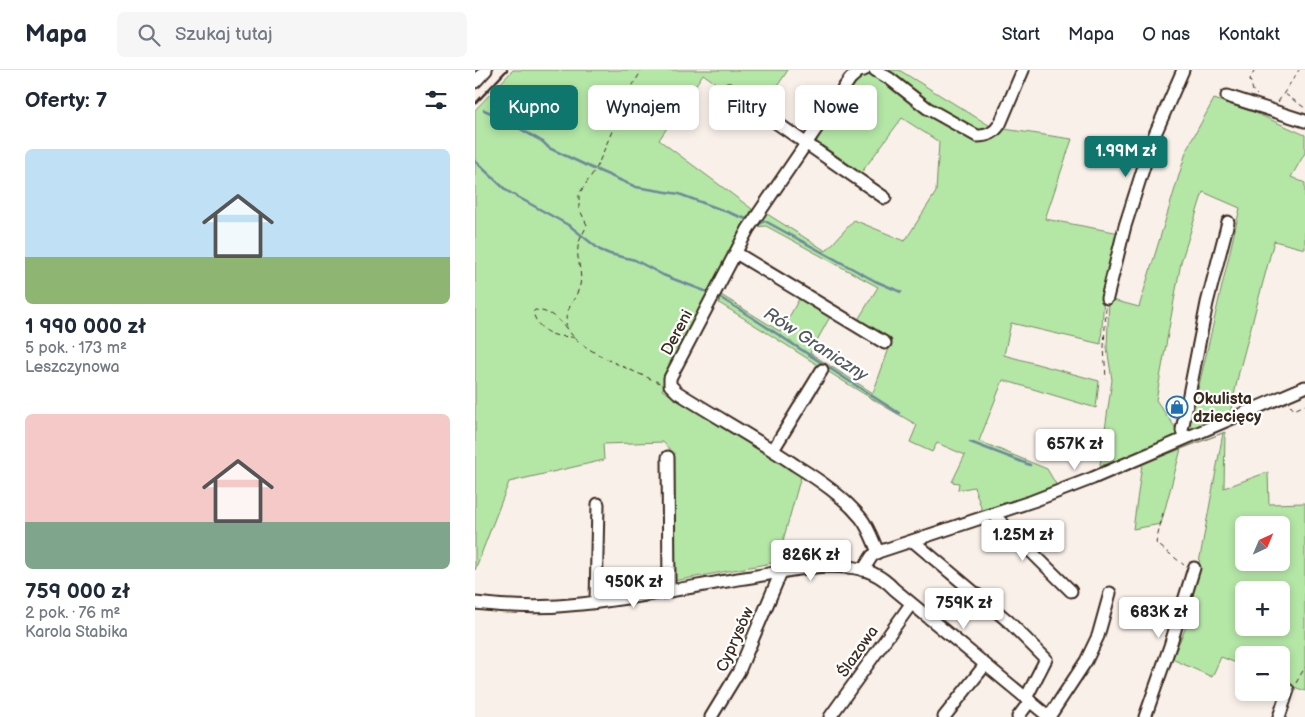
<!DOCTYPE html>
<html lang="pl">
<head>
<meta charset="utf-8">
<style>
  :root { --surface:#fff; --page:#f6f6f7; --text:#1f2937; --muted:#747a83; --line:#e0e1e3; --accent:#0f766e }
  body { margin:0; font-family:"Balsamiq Sans",sans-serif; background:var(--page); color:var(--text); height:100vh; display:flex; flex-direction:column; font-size:19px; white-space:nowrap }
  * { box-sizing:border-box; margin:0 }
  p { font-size:16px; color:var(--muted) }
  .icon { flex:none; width:28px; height:28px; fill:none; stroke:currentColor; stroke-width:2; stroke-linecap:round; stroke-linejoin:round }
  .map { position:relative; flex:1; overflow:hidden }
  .details { display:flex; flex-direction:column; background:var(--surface); width:475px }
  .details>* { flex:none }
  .hud { position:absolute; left:15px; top:15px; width:475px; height:45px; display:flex; gap:10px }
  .needle { width:32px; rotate:44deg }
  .tools { position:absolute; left:760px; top:446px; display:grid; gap:10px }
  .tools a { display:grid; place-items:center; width:55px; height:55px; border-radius:8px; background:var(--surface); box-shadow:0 2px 8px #0003; font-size:25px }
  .price { position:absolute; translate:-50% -42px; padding:0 11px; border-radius:5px; background:#fff; color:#222; font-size:16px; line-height:32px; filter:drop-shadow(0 1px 2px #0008) }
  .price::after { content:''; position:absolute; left:50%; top:30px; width:15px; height:11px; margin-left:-8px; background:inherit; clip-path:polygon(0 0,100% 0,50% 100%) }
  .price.on { background:var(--accent); color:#fff }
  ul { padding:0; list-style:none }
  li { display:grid; align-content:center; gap:10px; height:265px; padding:0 25px }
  li span { display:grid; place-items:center; height:155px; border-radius:8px; color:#555 }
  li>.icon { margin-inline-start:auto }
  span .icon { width:90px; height:90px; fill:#fffc; stroke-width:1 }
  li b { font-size:21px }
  h2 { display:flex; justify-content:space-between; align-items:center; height:60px; padding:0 25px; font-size:21px }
  .tag { padding:0 18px; border-radius:8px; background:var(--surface); box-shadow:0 2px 8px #0003; font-size:18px; line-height:45px }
  .tag.on { background:var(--accent); color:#fff }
  header { display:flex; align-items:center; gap:30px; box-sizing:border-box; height:70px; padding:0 25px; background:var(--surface); border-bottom:1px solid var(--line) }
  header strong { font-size:24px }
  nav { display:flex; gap:28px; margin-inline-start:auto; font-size:18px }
  .search { width:350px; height:45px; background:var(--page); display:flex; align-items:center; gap:12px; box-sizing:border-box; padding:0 18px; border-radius:8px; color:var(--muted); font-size:19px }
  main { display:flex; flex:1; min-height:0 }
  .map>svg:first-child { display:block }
  .green { fill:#b4e6a6; stroke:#788862; fill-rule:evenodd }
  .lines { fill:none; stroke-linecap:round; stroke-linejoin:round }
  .stream { stroke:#6d899b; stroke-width:2.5 }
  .minor-casing { stroke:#3b2a1e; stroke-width:15 }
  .path { stroke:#3b2a1e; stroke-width:1; stroke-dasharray:5 4; stroke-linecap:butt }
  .minor { stroke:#fff; stroke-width:11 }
  .rail { stroke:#3b2a1e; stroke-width:2.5 }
  .labels { text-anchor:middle; stroke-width:4.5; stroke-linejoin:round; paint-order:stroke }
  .street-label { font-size:16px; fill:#3b2a1e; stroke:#fff }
  .poi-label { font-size:16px; font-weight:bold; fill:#3b2a1e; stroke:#fff; text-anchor:start }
  .water-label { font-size:18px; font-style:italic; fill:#545a5d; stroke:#fff }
</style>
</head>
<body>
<header>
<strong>Mapa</strong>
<div class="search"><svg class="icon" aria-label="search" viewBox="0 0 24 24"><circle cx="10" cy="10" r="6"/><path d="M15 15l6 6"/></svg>Szukaj tutaj</div>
<nav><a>Start</a><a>Mapa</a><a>O nas</a><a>Kontakt</a></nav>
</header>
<main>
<section class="details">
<h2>Oferty: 7<svg class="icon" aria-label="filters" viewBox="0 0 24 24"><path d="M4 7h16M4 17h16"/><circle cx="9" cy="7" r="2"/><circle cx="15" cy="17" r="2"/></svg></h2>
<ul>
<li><span style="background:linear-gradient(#bfe0f5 70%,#8fb573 0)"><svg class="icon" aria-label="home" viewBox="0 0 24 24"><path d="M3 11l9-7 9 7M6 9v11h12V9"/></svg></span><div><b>1 990 000 zł</b><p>5 pok. · 173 m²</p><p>Leszczynowa</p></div></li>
<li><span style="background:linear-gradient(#f6c9c9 70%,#7fa58c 0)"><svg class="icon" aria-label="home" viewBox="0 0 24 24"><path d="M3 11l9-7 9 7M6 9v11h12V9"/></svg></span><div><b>759 000 zł</b><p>2 pok. · 76 m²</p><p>Karola Stabika</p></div></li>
</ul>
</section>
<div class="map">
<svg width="830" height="647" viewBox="0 0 830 647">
  <rect width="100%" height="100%" fill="#faf0ea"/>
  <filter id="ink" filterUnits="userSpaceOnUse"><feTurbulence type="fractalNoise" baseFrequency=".02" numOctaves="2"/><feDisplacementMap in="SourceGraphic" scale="10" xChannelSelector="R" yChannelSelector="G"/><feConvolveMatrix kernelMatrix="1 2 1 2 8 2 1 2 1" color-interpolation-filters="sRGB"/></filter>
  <g filter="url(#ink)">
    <g class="green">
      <path d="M38 0H313L287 39 252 14 249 19 228 4 184 70 277 139 255 185 187 320 265 366 326 406 302 492 199 511V384L188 372 128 374 129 390 34 412 0 500V40Z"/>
      <path d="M408 0H424L517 57 511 61 501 62 458 38Z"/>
      <path d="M396 3 509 71 521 67 529 59 597 69 570 149 645 163 629 226 626 274 536 253 529 285 624 311 621 338 528 310 504 371 572 399 582 416 523 438 507 440 499 417 483 420 484 413 477 412 490 385 462 373 457 382 435 372 442 355C374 317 310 273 244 233L246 225 306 262 325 227 356 245 335 283 398 323 417 270 381 253 403 217 291 156 280 157 289 142 351 181 379 150 430 171 461 122 464 72 427 48 386 103 341 71 376 13 385 5Z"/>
      <path d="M739 29 776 41 830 65V83L816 107 830 113V179L799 171 764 302 755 344 713 363 765 138 728 122 706 192 681 330 704 363 699 369 642 394 625 395 637 310 632 278 634 229 664 237 712 79Z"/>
      <path d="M750 362 749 418 793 402 794 434 830 433V621L806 612V585H769V596L746 587 737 607 697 589 713 552 748 363 706 379 686 454 658 459 667 394ZM769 455H806V492H769ZM769 520H806V558H769Z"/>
    </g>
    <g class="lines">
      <g class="stream">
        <path d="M9 40 23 46 68 72 74 78 119 99"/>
        <path d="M0 91 32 121 95 156 125 180 135 184 160 190 188 205 235 223"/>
        <path d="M122 100 161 117 204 124 274 150"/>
        <path d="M283 155 290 151 400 211 426 222"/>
        <path d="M244 227C305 264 363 305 424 343"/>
        <path d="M495 372 555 395"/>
      </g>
      <g class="minor-casing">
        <g id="minor">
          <path d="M389 0 384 1 375 9 273 159 195 308V315L202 322C241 347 282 369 320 395 344 410 368 426 386 448 394 458 398 471 403 482"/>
          <path d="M400 0 415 9 452 38 502 66C513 66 519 63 525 54L548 0"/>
          <path d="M0 12 11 0"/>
          <path d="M254 20 410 128"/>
          <path d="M752 26 830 51"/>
          <path d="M261 183 410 273"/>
          <path d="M632 228 650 156 677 71 708 0"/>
          <path d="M709 368 707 360 732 233 753 152"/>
          <path d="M298 380 347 300"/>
          <path d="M193 387 194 520"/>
          <path d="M519 445 596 521"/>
          <path d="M438 471 533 551 571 589 551 628"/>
          <path d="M388 500 397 486 403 482 558 431 618 408 830 317"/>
          <path d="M121 532 123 434"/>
          <path d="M0 533C34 537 72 538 106 534 165 528 223 515 282 506 311 501 342 494 372 497 390 498 407 506 419 519L574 647"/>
          <path d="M236 647 264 601 306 502"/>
          <path d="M355 647 436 534"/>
          <path d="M469 647 510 595"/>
          <path d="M543 647 555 631"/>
          <path d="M574 647 611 591 623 566 635 523"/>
          <path d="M670 647 695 576 719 498"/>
          <path d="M804 647 813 620"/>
        </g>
      </g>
      <g class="path">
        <path d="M780 0 775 9 778 21 782 25"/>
        <path d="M810 24 830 38"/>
        <path d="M803 32 824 0"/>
        <path d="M631 237 629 277 631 309"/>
        <path d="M92 258C87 241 101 231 105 215 108 202 101 190 103 177 104 168 109 163 112 155L104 138V124L122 97 153 23 167 0"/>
        <path d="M100 268C94 266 89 267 84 266 71 264 61 255 58 242L60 240C83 242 87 256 102 270 121 287 161 302 185 313"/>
        <path d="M815 335 819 340 830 335"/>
        <path d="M688 443 681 473 709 495"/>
        <path d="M821 613 830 597"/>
      </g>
      <use href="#minor" class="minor"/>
      <path class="rail" d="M0 34 32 0"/>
    </g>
  </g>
  <defs>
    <g id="shop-ring" transform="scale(1.125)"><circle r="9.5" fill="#fff" stroke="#1f6fb2" stroke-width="1.5"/><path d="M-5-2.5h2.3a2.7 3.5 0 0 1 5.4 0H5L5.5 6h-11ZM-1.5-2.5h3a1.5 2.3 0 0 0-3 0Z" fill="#1f6fb2"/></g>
  </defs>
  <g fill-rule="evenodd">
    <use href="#shop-ring" x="702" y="337"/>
  </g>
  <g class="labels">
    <g class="street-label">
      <text transform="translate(201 262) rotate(-62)" y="6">Dereni</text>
      <text transform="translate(259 569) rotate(-66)" y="6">Cyprysów</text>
      <text transform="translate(382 581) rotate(-55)" y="6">Ślazowa</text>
    </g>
    <g class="poi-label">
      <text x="718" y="334">Okulista<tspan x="718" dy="18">dziecięcy</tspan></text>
    </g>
    <g class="water-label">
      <text transform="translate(341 274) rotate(33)" y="6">Rów Graniczny</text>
    </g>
  </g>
</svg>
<div class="tools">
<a><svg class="needle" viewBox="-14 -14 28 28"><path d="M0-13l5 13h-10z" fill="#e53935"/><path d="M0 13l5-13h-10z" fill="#747a83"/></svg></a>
<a>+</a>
<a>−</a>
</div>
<b class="price on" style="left:651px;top:108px">1.99M zł</b>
<b class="price" style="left:600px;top:401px">657K zł</b>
<b class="price" style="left:548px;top:492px">1.25M zł</b>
<b class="price" style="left:336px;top:512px">826K zł</b>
<b class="price" style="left:159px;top:539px">950K zł</b>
<b class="price" style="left:489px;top:560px">759K zł</b>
<b class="price" style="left:684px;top:569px">683K zł</b>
<div class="hud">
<a class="tag on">Kupno</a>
<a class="tag">Wynajem</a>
<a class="tag">Filtry</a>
<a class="tag">Nowe</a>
</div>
</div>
</main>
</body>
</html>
